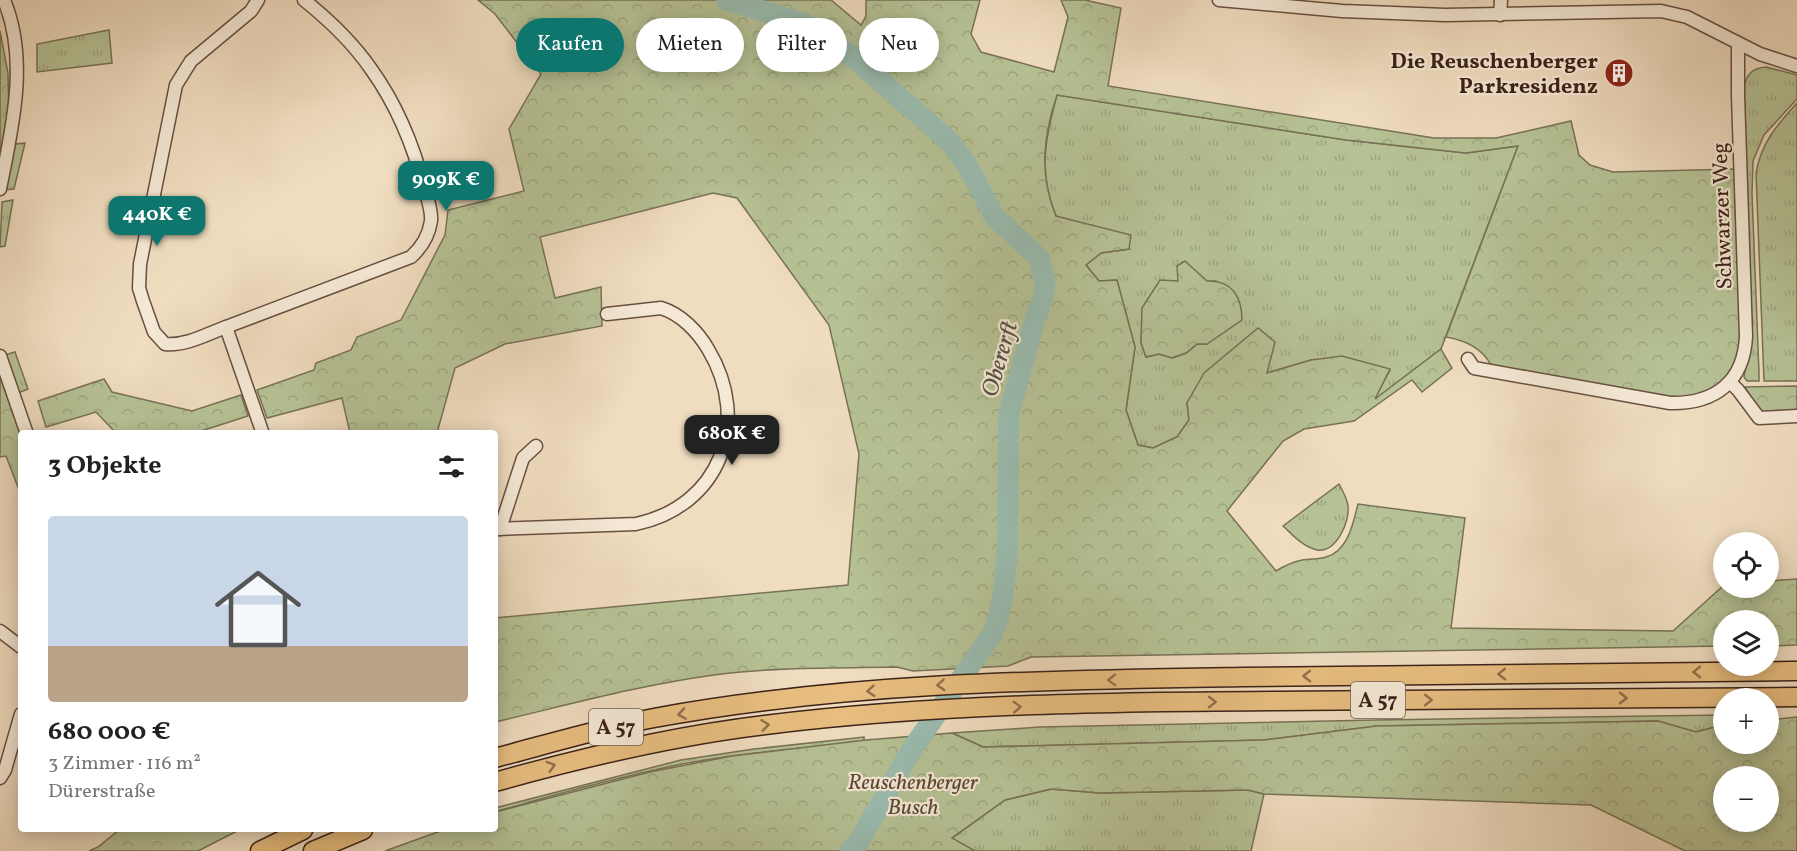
<!DOCTYPE html>
<html lang="de">
<head>
<meta charset="utf-8">
<style>
  :root { --surface:#fff; --page:#f6f6f6; --text:#222; --muted:#767676; --accent:#0f766e }
  body { margin:0; font-family:Vollkorn,serif; background:var(--page); color:var(--text); height:100vh; display:flex; flex-direction:column; font-size:22px; white-space:nowrap }
  * { box-sizing:border-box; margin:0 }
  p { font-size:20px; color:var(--muted) }
  .icon { flex:none; width:33px; height:33px; fill:none; stroke:currentColor; stroke-width:2; stroke-linecap:round; stroke-linejoin:round }
  .map { position:relative; flex:1; overflow:hidden }
  .details { position:absolute; left:18px; top:430px; width:480px; height:402px; display:flex; flex-direction:column; background:var(--surface); border-radius:6px; box-shadow:0 3px 15px #0003 }
  .details>* { flex:none }
  .top-card { position:absolute; left:516px; top:18px; width:570px; height:54px; display:flex; gap:12px }
  .buttons { position:absolute; left:1713px; top:532px; display:grid; gap:12px }
  .buttons a { display:grid; place-items:center; width:66px; height:66px; border-radius:50%; background:var(--surface); box-shadow:0 3px 15px #0003; font-size:30px }
  .price { position:absolute; translate:-50% -51px; padding:0 14px; border-radius:12px; background:var(--accent); color:#fff; font-size:20px; line-height:39px; filter:drop-shadow(0 2px 3px #0008) }
  .price::after { content:''; position:absolute; left:50%; top:36px; width:18px; height:14px; margin-left:-9px; background:inherit; clip-path:polygon(0 0,100% 0,50% 100%) }
  .price.on { background:#222; color:#fff }
  ul { padding:0; list-style:none }
  li { display:grid; align-content:center; gap:12px; height:318px; padding:0 30px }
  li span { display:grid; place-items:center; height:186px; border-radius:6px; color:#555 }
  li>.icon { margin-inline-start:auto }
  span .icon { width:108px; height:108px; fill:#fffc; stroke-width:1 }
  li b { font-size:26px }
  h2 { display:flex; justify-content:space-between; align-items:center; height:72px; padding:0 30px; font-size:26px }
  .tag { padding:0 21px; border-radius:27px; background:var(--surface); box-shadow:0 3px 15px #0003; font-size:21px; line-height:54px }
  .tag.on { background:var(--accent); color:#fff }
  .map>svg:first-child { display:block }
  .grass { fill:url(#grass-tufts); stroke:#787256; stroke-width:1.5; fill-rule:evenodd }
  .forest { fill:url(#forest-crowns); stroke:#787256; stroke-width:1.5; fill-rule:evenodd }
  .lines { fill:none; stroke-linecap:round; stroke-linejoin:round }
  .river { stroke:#9abcb0; stroke-width:21 }
  .minor-casing { stroke:#685041; stroke-width:15 }
  .highway-casing { stroke:#3b2117; stroke-width:21 }
  .minor { stroke:#f5e9d6; stroke-width:12 }
  .highway { stroke:#e8be80; stroke-width:18 }
  .oneway { stroke:#92704c }
  .labels { text-anchor:middle; stroke-width:4.5; stroke-linejoin:round; paint-order:stroke }
  .shield { fill:#f5e9d6; stroke:#735d50; stroke-width:1.5 }
  .shield-label { font-size:21px; font-weight:bold; fill:#3b2117 }
  .poi-label { font-size:22px; font-weight:bold; fill:#3b2117; stroke:#f5e9d6; text-anchor:end }
  .street-label { font-size:22px; fill:#3b2117; stroke:#f5e9d6 }
  .park-label { font-size:22px; font-style:italic; fill:#5a4936; stroke:#f5e9d6 }
  .water-label { font-size:24px; font-style:italic; fill:#585045; stroke:#f5e9d6 }
</style>
</head>
<body>
<div class="map">
<svg width="1797" height="851" viewBox="0 0 1797 851">
  <defs>
    <pattern id="grass-tufts" width="24" height="20" patternUnits="userSpaceOnUse" patternTransform="scale(1.5)"><rect width="24" height="20" fill="#b6c295"/><path d="M3 7l-1-3M5 7V3M7 7l1-3M15 17l-1-3M17 17v-4M19 17l1-3" fill="none" stroke="#9da680"/></pattern>
    <pattern id="forest-crowns" width="20" height="18" patternUnits="userSpaceOnUse" patternTransform="scale(1.5)"><rect width="20" height="18" fill="#b6c295"/><path d="M2 6a3 3 0 1 1 6 0M12 15a3 3 0 1 1 6 0" fill="none" stroke="#9da680"/></pattern>
  </defs>
  <rect width="100%" height="100%" fill="#f0ddc0"/>
  <filter id="stains"><feTurbulence type="fractalNoise" baseFrequency=".00333" numOctaves="4"/><feColorMatrix values="0 0 0 0 .2 0 0 0 0 .09 0 0 0 0 .02 0 0 0 .5 -.17"/></filter>
  <radialGradient id="worn" r=".72"><stop offset=".6" stop-color="#630" stop-opacity="0"/><stop offset="1" stop-color="#630" stop-opacity=".3"/></radialGradient>
  <g class="grass">
    <path d="M109 30 112 63 37 72V44Z"/>
    <path d="M1766 67 1797 75V99L1764 135 1753 161 1752 193 1759 373V381H1747L1744 377C1746 364 1750 351 1752 337L1744 87C1747 74 1752 68 1766 67Z"/>
    <path d="M1057 95 1346 140 1466 153 1518 146 1441 349 1374 400 1390 370 1311 360 1267 373 1187 403 1189 420 1177 437 1153 448 1138 445 1126 410 1135 347 1117 280 1099 281 1086 265 1101 253 1129 249 1056 216C1038 172 1045 139 1057 95ZM1178 281H1216L1207 344H1197L1186 353 1172 358 1159 354 1146 357 1141 343 1143 308Z"/>
    <path d="M1797 103V381H1764L1756 173C1761 143 1777 125 1797 103Z"/>
    <path d="M25 143 14 189 5 190 15 144Z"/>
    <path d="M13 200 5 246 0 247 2 202Z"/>
    <path d="M15 352 28 389 18 393 5 355Z"/>
    <path d="M1339 484C1343 491 1347 498 1348 506 1350 522 1336 553 1317 550 1303 547 1293 535 1283 526Z"/>
    <path d="M1724 715 1723 725 1696 732 1658 721 1377 726 1263 740 983 747 952 733 1040 727 1376 720Z"/>
    <path d="M864 737V740L860 742C801 748 741 753 682 764 620 777 556 794 495 812V808L681 760 754 749Z"/>
    <path d="M1051 789 1100 793 1248 790 1264 794 1251 851H975L951 839 1005 800Z"/>
  </g>
  <g class="forest">
    <path d="M478 0H831L861 25 866 16V0H980L971 34 981 52 1054 72 1068 17 1061 0H1085L1121 8 1108 86 1434 138H1496L1571 121 1579 155 1590 165 1613 172 1735 169 1742 344 1740 354 1727 378 1708 392 1674 399 1491 365C1482 348 1464 340 1446 337L1518 146 1466 153 1346 140 1057 95C1043 137 1039 175 1056 216L1131 235 1129 249 1101 253 1086 265 1099 281 1117 280 1135 347 1126 410 1138 445 1153 448 1177 437 1189 420 1187 403 1204 373 1258 328 1275 342 1267 373 1311 360 1342 356 1390 369 1375 399 1441 349 1452 368 1422 392 1412 380 1354 421 1304 429 1283 441 1227 511 1276 571C1284 566 1293 562 1302 560 1310 558 1318 560 1326 557 1348 551 1353 524 1358 504L1465 518 1451 628 1673 631 1723 586 1724 588H1768L1769 581 1797 579V645L1769 646 1768 621H1724L1723 646 1031 657 1008 666 913 671 897 667C836 668 774 667 714 675 640 685 568 705 495 722V618L848 585 859 454 829 325 737 198 713 193 540 237 555 298 601 287 602 326 505 344 455 368 437 433H350L342 398 267 418 257 390 314 370 316 363 351 350 357 337 401 320 445 235 448 210 524 191 509 129 541 74 495 14Z"/>
    <path d="M0 31 8 73 9 117 0 159Z"/>
    <path d="M1185 261 1207 281C1232 280 1242 297 1242 320L1207 344H1197L1186 353 1172 358 1159 354 1146 357 1141 343 1142 308 1160 280 1178 281 1177 266Z"/>
    <path d="M0 376 21 436V495L6 456 0 457Z"/>
    <path d="M104 379 112 392 192 411 241 395 248 416 195 433H116L96 412 46 427 38 401Z"/>
    <path d="M1797 386V410L1783 413H1760L1745 387Z"/>
    <path d="M1797 717V851H1685L1591 805 1264 794 1248 790 1100 793 1051 789 1005 800 952 838 975 851H385L443 830H495V812L650 772 732 756 866 740 952 733 983 747 1263 740 1377 726 1658 721 1696 732 1723 725 1724 744H1768L1769 720ZM1724 777H1768V822H1724Z"/>
    <path d="M119 830H239L198 851H89L98 847Z"/>
  </g>
  <g class="lines">
    <path class="river" d="M726 0 803 23 854 58 949 141 966 163 995 217 1039 258 1045 281 1044 295 1035 319 1009 413 1007 555 1003 596 998 620 991 636 912 749 858 843 850 851"/>
    <g class="minor-casing">
      <g id="minor">
        <path d="M258 0 251 11 191 61 176 85 140 264 139 288 143 301 154 332 165 344C186 346 207 334 226 327L263 434"/>
        <path d="M1219 0 1342 11 1445 15 1661 11 1687 17 1760 54 1797 66"/>
        <path d="M1500 15 1501 0"/>
        <path d="M0 189C12 128 29 60 4 0"/>
        <path d="M226 327 411 257C422 247 429 235 431 221 432 211 428 200 425 190 414 147 397 105 371 69 353 43 329 20 304 0"/>
        <path d="M0 356 27 434"/>
        <path d="M1468 359 1474 368 1670 403C1715 404 1744 382 1746 336L1738 96V44"/>
        <path d="M1730 382 1738 390 1759 418 1797 416"/>
        <path d="M495 529 636 524C720 506 752 422 708 349 698 332 681 314 661 308L607 314"/>
        <path d="M500 529 523 458 536 446"/>
        <path d="M0 631 21 647"/>
        <path d="M0 778 5 770 21 714"/>
      </g>
    </g>
    <g class="highway-casing">
      <g id="highway">
        <path d="M495 758C548 744 601 728 654 718 849 682 1047 680 1244 677 1429 674 1613 673 1797 671"/>
        <path d="M495 782C584 757 673 736 765 725 935 704 1106 702 1277 701 1451 700 1624 698 1797 697"/>
        <path d="M260 851 303 830"/>
        <path d="M313 851 363 830"/>
      </g>
    </g>
    <use href="#minor" class="minor"/>
    <use href="#highway" class="highway"/>
  </g>
  <defs><path id="oneway-chevron" d="M-2-3.5L2.5 0L-2 3.5" fill="none" stroke-width="1.6" stroke-linecap="round" stroke-linejoin="round" transform="scale(1.5)"/></defs>
  <g class="oneway">
    <use href="#oneway-chevron" transform="translate(1697 672) rotate(179)"/>
    <use href="#oneway-chevron" transform="translate(1502 674) rotate(179)"/>
    <use href="#oneway-chevron" transform="translate(1307 676) rotate(179)"/>
    <use href="#oneway-chevron" transform="translate(1112 680) rotate(178)"/>
    <use href="#oneway-chevron" transform="translate(941 685) rotate(177)"/>
    <use href="#oneway-chevron" transform="translate(871 691) rotate(175)"/>
    <use href="#oneway-chevron" transform="translate(1623 698)"/>
    <use href="#oneway-chevron" transform="translate(1428 700)"/>
    <use href="#oneway-chevron" transform="translate(1212 702)"/>
    <use href="#oneway-chevron" transform="translate(1017 707) rotate(-2)"/>
    <use href="#oneway-chevron" transform="translate(682 714) rotate(171)"/>
    <use href="#oneway-chevron" transform="translate(765 725) rotate(-7)"/>
    <use href="#oneway-chevron" transform="translate(551 766) rotate(-16)"/>
  </g>
  <defs>
    <g id="building-disc" transform="scale(1.5)"><circle r="9.5" fill="#8f2418" stroke="#f5e9d6"/><path d="M-4-6H4V6H1V3H-1V6H-4ZM-2.5-4.3h1.7v1.8h-1.7ZM.8-4.3h1.7v1.8H.8ZM-2.5-1h1.7V.8h-1.7ZM.8-1h1.7V.8H.8Z" fill="#fff"/></g>
  </defs>
  <g fill-rule="evenodd">
    <use href="#building-disc" x="1619" y="73"/>
  </g>
  <g class="labels">
    <g class="shield">
      <rect x="1351" y="682" width="54" height="36" rx="4.5"/>
      <rect x="589" y="709" width="54" height="36" rx="4.5"/>
    </g>
    <g class="shield-label">
      <text x="1378" y="707">A 57</text>
      <text x="616" y="734">A 57</text>
    </g>
    <g class="poi-label">
      <text x="1598" y="68">Die Reuschenberger<tspan x="1598" dy="25">Parkresidenz</tspan></text>
    </g>
    <g class="street-label">
      <text transform="translate(1721 216) rotate(-92)" y="8">Schwarzer Weg</text>
    </g>
    <g class="park-label">
      <text x="913" y="789">Reuschenberger<tspan x="913" dy="25">Busch</tspan></text>
    </g>
    <g class="water-label">
      <text transform="translate(999 359) rotate(-74)" y="8">Obererft</text>
    </g>
  </g>
  <rect width="100%" height="100%" filter="url(#stains)"/>
  <rect width="100%" height="100%" fill="url(#worn)"/>
</svg>
<div class="buttons">
<a><svg class="icon" aria-label="locate" viewBox="0 0 24 24"><circle cx="12" cy="12" r="6"/><path d="M12 2v4M12 18v4M2 12h4M18 12h4"/></svg></a>
<a><svg class="icon" aria-label="layers" viewBox="0 0 24 24"><path d="M12 4l9 5-9 5-9-5zM3 14l9 5 9-5"/></svg></a>
<a>+</a>
<a>−</a>
</div>
<b class="price" style="left:446px;top:212px">909K €</b>
<b class="price" style="left:157px;top:247px">440K €</b>
<b class="price on" style="left:732px;top:466px">680K €</b>
<div class="top-card">
<a class="tag on">Kaufen</a>
<a class="tag">Mieten</a>
<a class="tag">Filter</a>
<a class="tag">Neu</a>
</div>
<section class="details">
<h2>3 Objekte<svg class="icon" aria-label="filters" viewBox="0 0 24 24"><path d="M4 7h16M4 17h16"/><circle cx="9" cy="7" r="2"/><circle cx="15" cy="17" r="2"/></svg></h2>
<ul>
<li><span style="background:linear-gradient(#c9d6e8 70%,#b9a48a 0)"><svg class="icon" aria-label="home" viewBox="0 0 24 24"><path d="M3 11l9-7 9 7M6 9v11h12V9"/></svg></span><div><b>680 000 €</b><p>3 Zimmer · 116 m²</p><p>Dürerstraße</p></div></li>
</ul>
</section>
</div>
</body>
</html>
